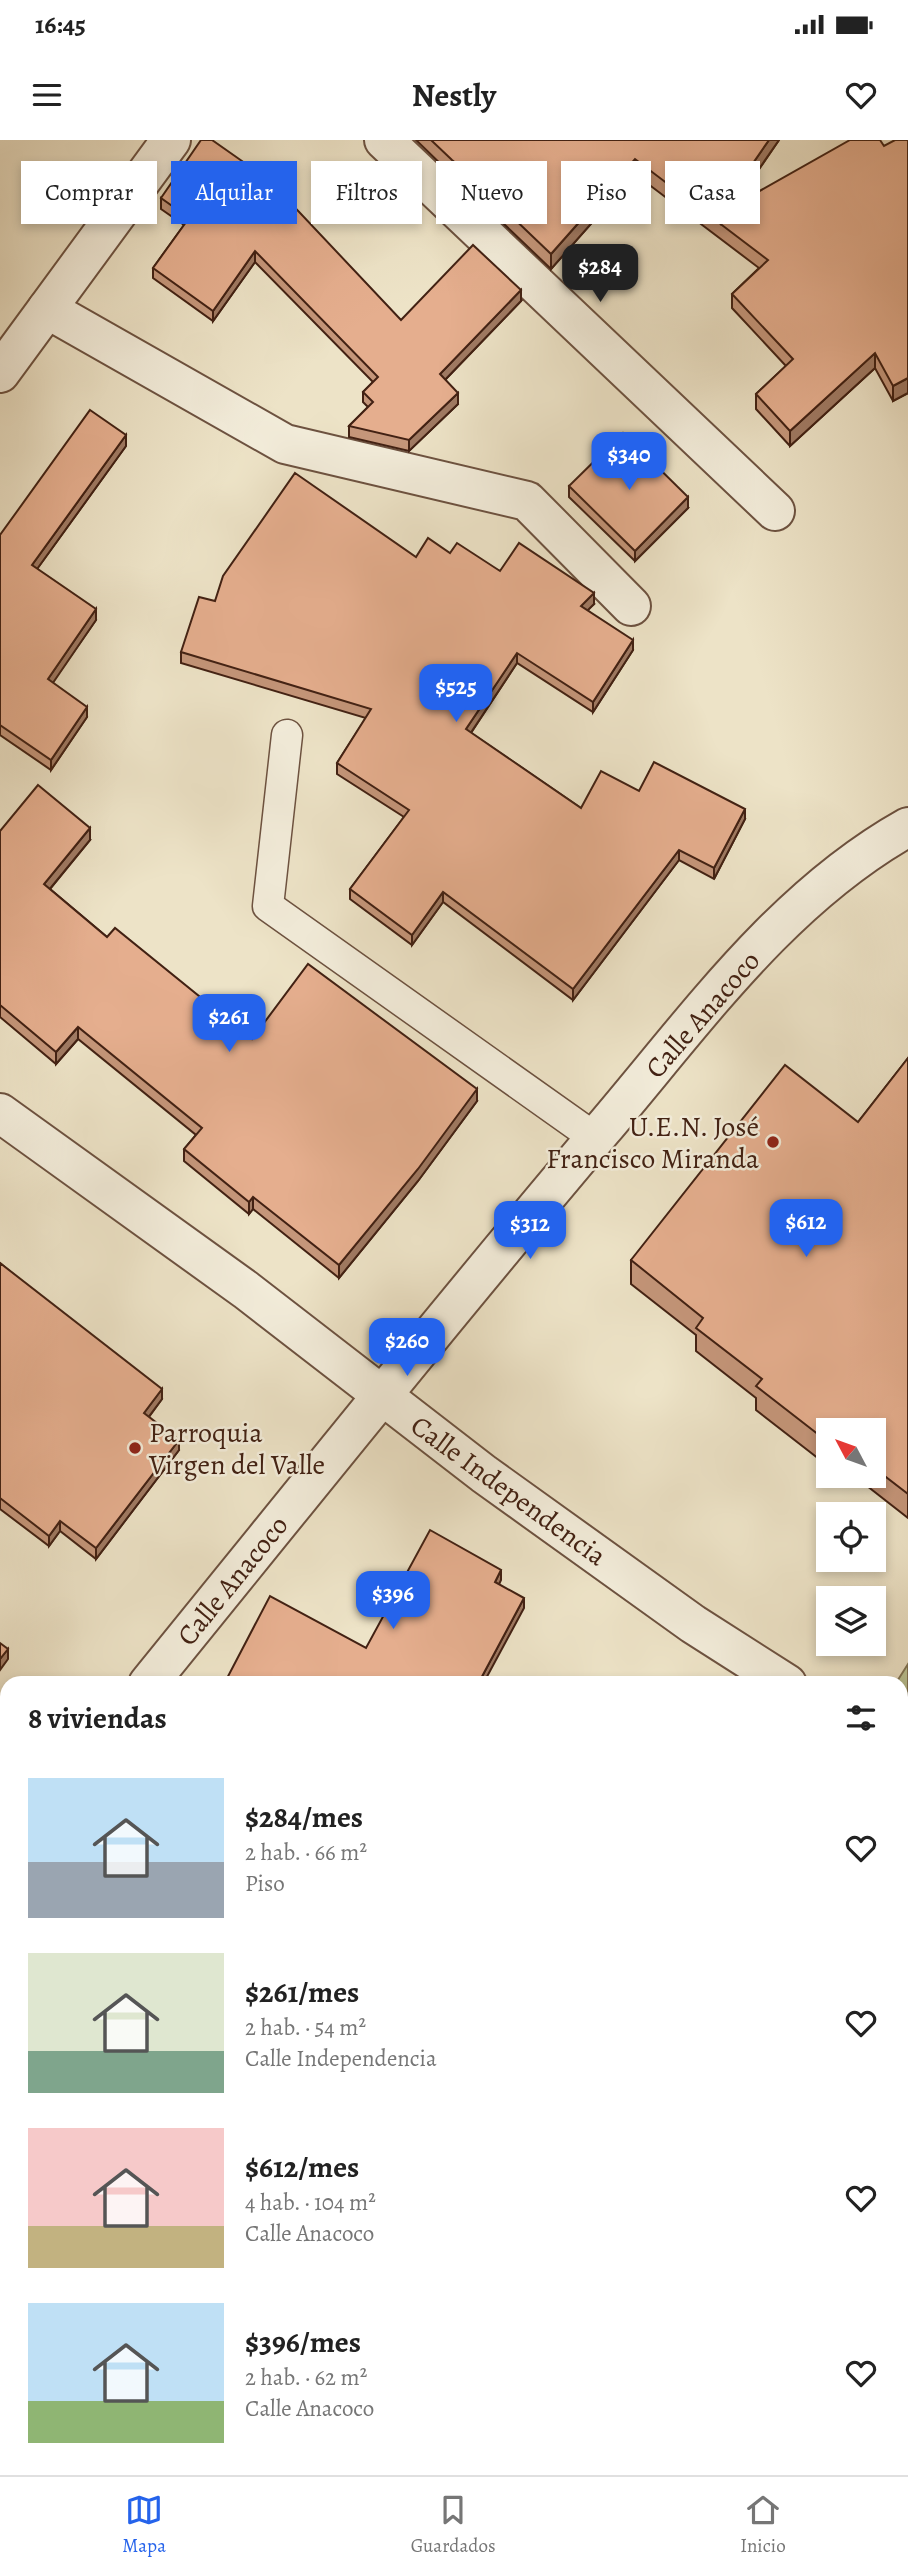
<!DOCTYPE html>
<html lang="es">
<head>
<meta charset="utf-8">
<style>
  :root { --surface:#fff; --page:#f6f6f6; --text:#222; --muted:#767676; --line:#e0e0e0; --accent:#2563eb }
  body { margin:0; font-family:Alegreya,serif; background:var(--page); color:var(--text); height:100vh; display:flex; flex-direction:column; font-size:26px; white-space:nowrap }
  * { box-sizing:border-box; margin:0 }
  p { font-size:23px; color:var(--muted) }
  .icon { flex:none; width:38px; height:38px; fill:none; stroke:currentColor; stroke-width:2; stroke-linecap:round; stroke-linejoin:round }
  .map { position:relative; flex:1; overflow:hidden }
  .drawer { position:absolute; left:0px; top:1536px; width:908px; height:800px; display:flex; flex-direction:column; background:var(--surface); border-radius:21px 21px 0 0; box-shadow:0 4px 10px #0003 }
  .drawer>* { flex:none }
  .hud { position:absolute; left:21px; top:21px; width:866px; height:63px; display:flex; gap:14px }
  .needle { width:46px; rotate:311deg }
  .buttons { position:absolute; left:816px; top:1278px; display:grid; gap:14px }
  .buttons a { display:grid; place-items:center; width:70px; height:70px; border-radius:0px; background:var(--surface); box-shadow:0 4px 10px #0003; font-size:35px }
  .price { position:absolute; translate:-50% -60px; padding:0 16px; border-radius:14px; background:var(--accent); color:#fff; font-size:23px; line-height:46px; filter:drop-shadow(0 2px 4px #0008) }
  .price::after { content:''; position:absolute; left:50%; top:42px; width:21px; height:16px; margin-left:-10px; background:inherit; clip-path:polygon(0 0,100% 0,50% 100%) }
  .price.active { background:#222; color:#fff }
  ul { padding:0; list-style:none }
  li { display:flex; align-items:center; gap:21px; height:175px; padding:0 28px }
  li span { display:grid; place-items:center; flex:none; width:196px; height:140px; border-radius:0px; color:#555 }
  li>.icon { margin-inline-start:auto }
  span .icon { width:84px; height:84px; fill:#fffc; stroke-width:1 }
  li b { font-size:30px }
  h2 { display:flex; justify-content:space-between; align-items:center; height:84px; padding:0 28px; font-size:30px }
  .tag { padding:0 24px; border-radius:0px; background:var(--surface); box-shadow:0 4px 10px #0003; font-size:24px; line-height:63px }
  .tag.active { background:var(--accent); color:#fff }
  .status { display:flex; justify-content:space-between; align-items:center; height:49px; padding:0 35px; background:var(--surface); direction:ltr }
  .status svg { height:19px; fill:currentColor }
  header { display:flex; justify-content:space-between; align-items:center; height:91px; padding:0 28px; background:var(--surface); font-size:32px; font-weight:700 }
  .tab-bar { display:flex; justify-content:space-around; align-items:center; height:98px; border-top:2px solid var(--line); background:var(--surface); font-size:19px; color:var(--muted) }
  .tab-bar a { display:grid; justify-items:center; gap:4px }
  .tab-bar .active { color:var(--accent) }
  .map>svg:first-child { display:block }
  .green { fill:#bbc393; stroke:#7e7253; stroke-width:2 }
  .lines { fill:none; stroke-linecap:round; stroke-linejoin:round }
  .lane-casing { stroke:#6d5240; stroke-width:33 }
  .street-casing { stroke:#6d5240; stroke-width:42 }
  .lane { stroke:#f3eddb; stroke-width:30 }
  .street { stroke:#f3eddb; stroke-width:38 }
  .wall { fill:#c5967a; stroke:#422113; stroke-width:2 }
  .shaded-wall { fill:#a07a63; stroke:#422113; stroke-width:2 }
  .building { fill:#e5ae8e; stroke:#422113; stroke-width:2 }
  .poi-dot { fill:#8f2418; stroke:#f3eddb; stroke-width:2.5 }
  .labels { text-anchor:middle; stroke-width:5; stroke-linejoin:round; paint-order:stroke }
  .street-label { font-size:28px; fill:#422113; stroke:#f3eddb }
  .poi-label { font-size:28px; fill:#422113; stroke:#f3eddb; text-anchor:end }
</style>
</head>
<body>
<div class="status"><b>16:45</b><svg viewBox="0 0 49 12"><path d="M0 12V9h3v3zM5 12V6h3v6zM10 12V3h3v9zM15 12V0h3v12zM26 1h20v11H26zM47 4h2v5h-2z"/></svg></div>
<header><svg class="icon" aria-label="menu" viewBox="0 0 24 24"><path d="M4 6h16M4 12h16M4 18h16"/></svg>Nestly<svg class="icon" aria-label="heart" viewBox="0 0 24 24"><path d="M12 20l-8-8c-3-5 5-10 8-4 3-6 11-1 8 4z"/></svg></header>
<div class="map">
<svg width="908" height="2335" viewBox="0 0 908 2335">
  <rect width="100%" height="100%" fill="#ede3c7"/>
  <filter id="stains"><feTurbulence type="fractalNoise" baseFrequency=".00286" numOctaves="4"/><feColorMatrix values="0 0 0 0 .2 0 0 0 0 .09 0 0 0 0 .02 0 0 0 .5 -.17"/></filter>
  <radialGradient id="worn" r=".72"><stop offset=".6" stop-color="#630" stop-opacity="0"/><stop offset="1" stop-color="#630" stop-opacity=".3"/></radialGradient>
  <path class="green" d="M908 1524V1570L901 1566V1544L896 1543Z"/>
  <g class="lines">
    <g class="lane-casing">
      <path id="lane" d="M287 595 268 766 595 998"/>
    </g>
    <g class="street-casing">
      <g id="street">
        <path d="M384 0 775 371"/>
        <path d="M47 169 285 304 527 361 631 466"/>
        <path d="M0 233 171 0"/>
        <path d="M0 973 246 1150 484 1334 693 1484 787 1544"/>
        <path d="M148 1544C299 1358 448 1172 602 990 695 881 781 758 908 687"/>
        <path d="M901 1615 908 1620"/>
        <path d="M0 1725 7 1716"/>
        <path d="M0 1950 7 1955"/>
        <path d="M503 2329 510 2335"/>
        <path d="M595 2335 597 2329"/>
      </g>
    </g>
    <use href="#lane" class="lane"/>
    <use href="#street" class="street"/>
  </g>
  <g class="wall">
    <path d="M416 0H779L734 66 884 6 908 0V253L893 261 875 228 790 306 756 269V254L786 226 732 168V154L759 128 635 34 551 129 504 84V76L452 35Z"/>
    <path d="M161 58 401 180 521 161 445 240 458 264 409 311 349 297V286L368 267 363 262V252L373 242 255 122 213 181 153 138V128L184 85 161 69Z"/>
    <path d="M126 306 37 429 96 480 52 543 87 577 51 630 0 595V395Z"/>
    <path d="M569 346 688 368 635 421 569 357Z"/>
    <path d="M450 413 500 431 594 464 587 470 633 510 593 572 517 523 471 593 581 668 639 651 745 679 714 739 679 720 573 860 443 762 412 805 350 759V749L404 677 337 634V623L366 578 181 523V512L215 461 416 417Z"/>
    <path d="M0 691 90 700 50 749 107 797 252 899 477 961 418 1041 339 1138 253 1069 249 1074 184 1021V1009L196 995 78 899 56 924 0 877Z"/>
    <path d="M908 918V1378L853 1335H873V1290H828V1326L756 1270V1258L696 1211V1195L631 1144V1120L858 982Z"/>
    <path d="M0 1123 162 1259 149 1277 179 1310 96 1419 60 1391 49 1406 0 1369Z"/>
    <path d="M0 1998 7 2004V2114L0 2108Z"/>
    <path d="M0 2157 7 2162V2284L0 2280Z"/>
    <path d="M191 2329H364L360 2335H200Z"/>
  </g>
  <g class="shaded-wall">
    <path d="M769 0H779L721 84 717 75Z"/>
    <path d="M635 19V34L551 129V114Z"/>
    <path d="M255 111V122L213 181V171Z"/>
    <path d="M521 150V161L440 245V234Z"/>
    <path d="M875 213V228L790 306V291Z"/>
    <path d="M908 238V253L893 261V246Z"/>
    <path d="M458 253V264L409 311V300Z"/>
    <path d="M126 295V306L32 436V425Z"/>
    <path d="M688 357V368L635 421V411Z"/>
    <path d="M594 453V464L581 477V466Z"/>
    <path d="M96 469V480L48 550V539Z"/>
    <path d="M633 500V510L593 572V562Z"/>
    <path d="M517 513V523L466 600V589Z"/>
    <path d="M87 567V577L51 630V620Z"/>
    <path d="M745 669V679L714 739V728Z"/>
    <path d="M90 688V700L44 756V744Z"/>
    <path d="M679 710V720L573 860V849Z"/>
    <path d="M443 752V762L412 805V795Z"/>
    <path d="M78 887V899L56 924V912Z"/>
    <path d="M477 949V961L418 1041 339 1138V1125Z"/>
    <path d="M253 1057V1069L249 1074V1062Z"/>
    <path d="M162 1249V1259L144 1283V1273Z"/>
    <path d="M179 1300V1310L96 1419V1408Z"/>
    <path d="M60 1381V1391L49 1406V1396Z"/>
    <path d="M501 1430V1440L495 1453V1442Z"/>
    <path d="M524 1458V1468L483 1544H478Z"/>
    <path d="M8 1509V1519L0 1530V1519Z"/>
    <path d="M6 1569V1580L0 1587V1577Z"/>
    <path d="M908 2070V2081L901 2096V2085Z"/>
    <path d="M908 2185V2195L901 2209V2198Z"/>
    <path d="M357 2329H364L360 2335H355V2332Z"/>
  </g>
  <g class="building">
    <path d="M201 0H212L269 40 401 180 473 105 521 150 440 234 458 253 409 300 349 286 373 262 363 252 378 237 255 111 213 171 153 128 189 78 161 58Z"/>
    <path d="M431 0H769L717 75 850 0H880L884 6 895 0H908V238L893 246 875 213 790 291 756 254 793 219 732 154 768 120 635 19 551 114 504 69 508 64 452 20Z"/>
    <path d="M90 270 126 295 32 425 96 469 48 539 87 567 51 620 0 585V395Z"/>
    <path d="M623 293 688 357 635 411 569 346Z"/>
    <path d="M295 333 416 417 428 398 450 413 457 403 500 431 519 403 594 453 581 466 633 500 593 562 517 513 466 589 581 668 601 631 639 651 654 622 745 669 714 728 679 710 573 849 443 752 412 795 350 749 409 670 337 623 371 569 181 512 199 457 215 461 223 436Z"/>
    <path d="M38 645 90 688 44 744 107 797 115 788 252 899 308 824 477 949 418 1029 339 1125 253 1057 249 1062 184 1009 202 988 78 887 56 912 0 865V691Z"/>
    <path d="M908 918V1354L873 1327V1290H828V1302L756 1246 762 1239 696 1188 703 1178 631 1120 785 925 858 982Z"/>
    <path d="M0 1123 162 1249 144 1273 179 1300 96 1408 60 1381 49 1396 0 1358Z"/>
    <path d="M430 1390 501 1430 495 1442 524 1458 478 1544H224L270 1456 366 1508Z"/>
    <path d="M0 1503 8 1509 0 1519Z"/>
    <path d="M0 1564 6 1569 0 1577Z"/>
    <path d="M902 1779 908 1782V2070L901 2085Z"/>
    <path d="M0 1998 7 2004V2103L0 2098Z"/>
    <path d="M901 2112 908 2115V2185L901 2198Z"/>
    <path d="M0 2157 7 2162V2274L0 2269Z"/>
    <path d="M908 2297V2335H888L891 2329H901V2310Z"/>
    <path d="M207 2329H357L355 2332 359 2335H204Z"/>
  </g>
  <g class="poi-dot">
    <circle cx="773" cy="1002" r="7"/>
    <circle cx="135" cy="1308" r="7"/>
  </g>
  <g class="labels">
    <g class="street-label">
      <text transform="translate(702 874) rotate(-49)" y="10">Calle Anacoco</text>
      <text transform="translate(509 1350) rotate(36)" y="10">Calle Independencia</text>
      <text transform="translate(232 1440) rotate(-51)" y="10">Calle Anacoco</text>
    </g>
    <g class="poi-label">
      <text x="759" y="996">U.E.N. José<tspan x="759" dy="32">Francisco Miranda</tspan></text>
      <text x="149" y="1302" text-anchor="start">Parroquia<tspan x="149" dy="32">Virgen del Valle</tspan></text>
    </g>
  </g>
  <rect width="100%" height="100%" filter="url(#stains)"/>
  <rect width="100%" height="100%" fill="url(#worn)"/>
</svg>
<div class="buttons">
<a><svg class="needle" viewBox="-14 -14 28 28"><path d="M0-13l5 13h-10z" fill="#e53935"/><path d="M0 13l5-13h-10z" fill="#767676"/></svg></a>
<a><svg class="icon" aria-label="locate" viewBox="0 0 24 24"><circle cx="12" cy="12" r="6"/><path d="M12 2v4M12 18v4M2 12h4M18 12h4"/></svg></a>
<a><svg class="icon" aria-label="layers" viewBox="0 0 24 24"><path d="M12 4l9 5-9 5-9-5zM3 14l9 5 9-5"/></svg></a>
</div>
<b class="price active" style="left:600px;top:164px">$284</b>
<b class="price" style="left:629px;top:352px">$340</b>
<b class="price" style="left:456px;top:584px">$525</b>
<b class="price" style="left:229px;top:914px">$261</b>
<b class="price" style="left:806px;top:1119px">$612</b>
<b class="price" style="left:530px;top:1121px">$312</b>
<b class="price" style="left:407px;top:1238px">$260</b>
<b class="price" style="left:393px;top:1491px">$396</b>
<div class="hud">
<a class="tag">Comprar</a>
<a class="tag active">Alquilar</a>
<a class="tag">Filtros</a>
<a class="tag">Nuevo</a>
<a class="tag">Piso</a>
<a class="tag">Casa</a>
</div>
<section class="drawer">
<h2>8 viviendas<svg class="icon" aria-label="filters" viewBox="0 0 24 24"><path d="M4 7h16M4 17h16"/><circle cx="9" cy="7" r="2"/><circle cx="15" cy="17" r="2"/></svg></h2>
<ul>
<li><span style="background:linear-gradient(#bfe0f5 60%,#9aa5b1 0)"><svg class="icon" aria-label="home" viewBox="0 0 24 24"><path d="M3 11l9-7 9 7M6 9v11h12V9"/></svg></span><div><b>$284/mes</b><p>2 hab. · 66 m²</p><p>Piso</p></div><svg class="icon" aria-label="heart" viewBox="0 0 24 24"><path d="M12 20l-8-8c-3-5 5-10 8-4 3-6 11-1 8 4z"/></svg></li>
<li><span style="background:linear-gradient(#dfe7d0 70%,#7fa58c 0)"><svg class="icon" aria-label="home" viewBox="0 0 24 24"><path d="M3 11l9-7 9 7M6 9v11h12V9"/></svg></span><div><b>$261/mes</b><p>2 hab. · 54 m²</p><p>Calle Independencia</p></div><svg class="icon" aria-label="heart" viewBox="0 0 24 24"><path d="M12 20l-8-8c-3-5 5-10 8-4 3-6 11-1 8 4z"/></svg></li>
<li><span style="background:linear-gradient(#f6c9c9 70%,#c2b280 0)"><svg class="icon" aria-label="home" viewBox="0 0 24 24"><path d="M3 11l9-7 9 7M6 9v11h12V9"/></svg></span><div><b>$612/mes</b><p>4 hab. · 104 m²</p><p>Calle Anacoco</p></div><svg class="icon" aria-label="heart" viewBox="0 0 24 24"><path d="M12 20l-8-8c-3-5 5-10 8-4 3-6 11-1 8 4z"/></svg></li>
<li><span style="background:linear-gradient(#bfe0f5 70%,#8fb573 0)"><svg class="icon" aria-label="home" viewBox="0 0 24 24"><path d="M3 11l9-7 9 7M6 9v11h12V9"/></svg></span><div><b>$396/mes</b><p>2 hab. · 62 m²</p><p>Calle Anacoco</p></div><svg class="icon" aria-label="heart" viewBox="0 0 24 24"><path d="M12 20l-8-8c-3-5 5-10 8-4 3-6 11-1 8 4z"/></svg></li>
</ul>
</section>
</div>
<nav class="tab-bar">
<a class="active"><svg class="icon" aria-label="map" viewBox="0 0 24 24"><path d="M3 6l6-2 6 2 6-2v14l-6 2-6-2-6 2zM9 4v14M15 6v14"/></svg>Mapa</a>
<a><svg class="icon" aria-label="saved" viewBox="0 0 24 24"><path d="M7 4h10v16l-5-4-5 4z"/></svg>Guardados</a>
<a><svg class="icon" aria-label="home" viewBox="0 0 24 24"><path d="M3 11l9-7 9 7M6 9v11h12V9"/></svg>Inicio</a>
</nav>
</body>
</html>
